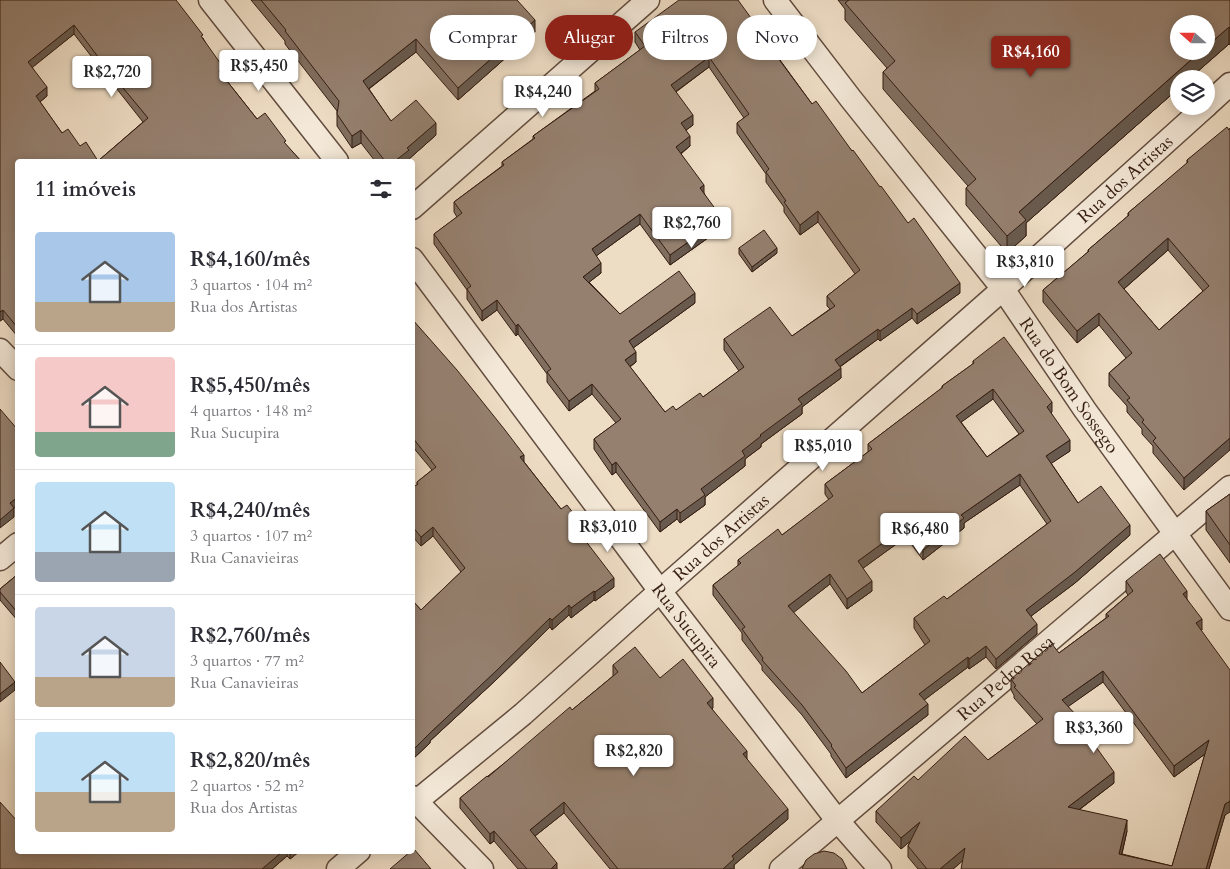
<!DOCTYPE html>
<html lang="pt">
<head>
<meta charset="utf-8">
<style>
  :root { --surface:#fff; --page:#f7f7f7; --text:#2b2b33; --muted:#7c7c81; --line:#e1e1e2; --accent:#8f2418 }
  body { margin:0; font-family:Cardo,serif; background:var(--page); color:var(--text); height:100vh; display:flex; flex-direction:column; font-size:19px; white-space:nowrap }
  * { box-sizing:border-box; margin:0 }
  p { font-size:16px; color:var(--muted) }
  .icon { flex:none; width:28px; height:28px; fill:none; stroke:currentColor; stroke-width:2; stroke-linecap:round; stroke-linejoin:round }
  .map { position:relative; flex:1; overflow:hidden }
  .sheet { position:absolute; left:15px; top:159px; width:400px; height:695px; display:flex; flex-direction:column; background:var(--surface); border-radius:5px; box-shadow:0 2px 12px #0003 }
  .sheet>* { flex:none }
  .hud { position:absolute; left:430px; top:15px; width:475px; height:45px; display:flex; gap:10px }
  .needle { width:32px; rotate:291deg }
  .controls { position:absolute; left:1170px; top:15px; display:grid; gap:10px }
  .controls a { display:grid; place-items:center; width:45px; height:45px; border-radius:50%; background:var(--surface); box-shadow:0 2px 12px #0003; font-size:25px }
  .price { position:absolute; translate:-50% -42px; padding:0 11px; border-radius:5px; background:#fff; color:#222; font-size:16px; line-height:32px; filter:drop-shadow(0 1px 2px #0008) }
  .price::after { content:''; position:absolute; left:50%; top:30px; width:15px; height:11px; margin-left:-8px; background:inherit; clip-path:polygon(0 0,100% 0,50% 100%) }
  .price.selected { background:var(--accent); color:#fff }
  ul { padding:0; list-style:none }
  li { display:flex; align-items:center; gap:15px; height:125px; padding:0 20px }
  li+li { border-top:1px solid var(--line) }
  li span { display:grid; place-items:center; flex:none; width:140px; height:100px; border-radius:5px; color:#555 }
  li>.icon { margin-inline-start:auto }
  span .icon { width:60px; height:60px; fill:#fffc; stroke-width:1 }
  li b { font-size:21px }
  h2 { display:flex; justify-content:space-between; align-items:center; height:60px; padding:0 20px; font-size:21px }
  .tag { padding:0 18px; border-radius:22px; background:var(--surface); box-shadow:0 2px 12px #0003; font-size:18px; line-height:45px }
  .tag.selected { background:var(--accent); color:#fff }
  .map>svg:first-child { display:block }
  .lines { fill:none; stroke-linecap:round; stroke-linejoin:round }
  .minor-casing { stroke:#624c3e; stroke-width:25 }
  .minor { stroke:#f4e9d9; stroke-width:22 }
  .wall { fill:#806e5f; stroke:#341c11; fill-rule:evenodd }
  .shaded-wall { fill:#685a4e; stroke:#341c11 }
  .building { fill:#95806f; stroke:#341c11; fill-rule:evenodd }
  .labels { text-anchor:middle; stroke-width:4.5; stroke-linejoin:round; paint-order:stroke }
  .street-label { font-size:18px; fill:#341c11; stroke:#f4e9d9 }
</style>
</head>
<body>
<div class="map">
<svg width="1230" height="869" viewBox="0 0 1230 869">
  <rect width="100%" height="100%" fill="#eeddc5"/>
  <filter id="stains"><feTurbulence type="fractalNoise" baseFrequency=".004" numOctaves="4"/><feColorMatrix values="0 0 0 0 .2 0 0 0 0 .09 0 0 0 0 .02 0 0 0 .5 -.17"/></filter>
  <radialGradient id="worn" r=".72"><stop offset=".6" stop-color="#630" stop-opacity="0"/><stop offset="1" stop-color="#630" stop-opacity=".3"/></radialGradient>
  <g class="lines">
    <g class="minor-casing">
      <g id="minor">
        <path d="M210 0 337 161"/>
        <path id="s1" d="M775 0 851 99 1003 289 1085 410 1230 609"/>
        <path d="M1206 106 1230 84"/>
        <path d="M412 208 648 0"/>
        <path id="s2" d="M412 259 660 591 837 820 880 869"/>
        <path d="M0 350 18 369"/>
        <path d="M0 559 18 544"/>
        <path d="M412 797 482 869"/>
        <path id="s3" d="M412 805 523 714 660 591 1003 289 1206 106"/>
        <path d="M338 869 359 851"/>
        <path id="s4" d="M781 869 1230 487"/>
      </g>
    </g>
    <use href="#minor" class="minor"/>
  </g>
  <g class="wall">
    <path d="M0 0 203 38 223 76 257 119 286 145 301 161H18V337L3 319 0 321ZM74 34 105 74 143 122 98 161 62 133 40 102 47 96 32 67Z"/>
    <path d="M251 0H517L535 32 458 100 416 52 369 89 391 121 436 135 409 159V161H375L361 143 352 148 337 126V111L285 44V41Z"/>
    <path d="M838 0H1230V45L1229 44 1189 79H1179V88L1026 223V236L1007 253 966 205V188L968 186 883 89V72L887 68 845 20V9Z"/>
    <path d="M635 32 780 60 812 104 852 151 960 293 917 324 912 318 880 341 878 339 840 367 841 378 802 407V414L761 444V447L745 459V466L705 497V505L680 523 677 519 660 532 616 472 612 475 594 449V439L616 423 592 394 569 411 547 382V374L518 334 516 336 497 310 482 321 467 299V290L434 244V234L457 217 454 212V202L502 166V162L533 139V136L595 91V83L640 50 635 42ZM709 67 744 118 737 123V133L766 174V182L784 207V212L800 235 818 222 855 274 827 296V306L830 309 792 336 724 339V350L739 371 703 397 676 410 665 412 630 367 636 362 633 348 695 303 620 314 589 282 601 273 596 256 640 224 670 265 722 228 704 193 681 154 690 146 686 130 693 125 676 92Z"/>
    <path d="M1229 130 1184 490 1153 453V446L1142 434V429L1127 412V406L1109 386V373L1126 358 1099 325 1077 343 1043 302V290L1088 252V250L1128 216V213L1187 164V160ZM1168 250 1203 291 1159 330 1124 289Z"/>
    <path d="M739 248 777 253 752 272 739 254Z"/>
    <path d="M412 319 561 509 584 536 583 537 614 587 595 601 594 600 571 618 569 615 552 630 550 627 496 680 430 741V743L414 758 412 757V600L421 610 461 572 433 536 421 546 412 536V488L417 485V482L432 470 412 446Z"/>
    <path d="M973 361 1052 412 1051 413 1070 451 1051 463 1078 503 1130 535 1075 583 1031 616 1037 634 996 669 986 657 969 669 968 667 924 700 928 715 846 778 831 756V754L802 715 762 670V666L742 640V633L713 595V585L738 566V560L782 535 829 500 825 494V484L868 452V444L942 388V386L973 364ZM993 399 1019 434 987 457 961 422ZM1020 485 1047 524 947 599 914 618V628L925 645 862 693 793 612 830 584 847 609 872 591 863 568 906 537 923 560 964 528V523Z"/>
    <path d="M1230 494V563L1206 530V511Z"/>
    <path d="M18 574V621L0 600V589Z"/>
    <path d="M1126 581 1187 599 1202 630H1201L1225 815 1209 869 962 861 953 869H918L908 857V846L910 841 901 849 876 822V811L918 780 988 760 1037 724 1014 698V695L1011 690V679L1059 653 1106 618V614L1128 595 1126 592ZM1103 682 1174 777 1205 754 1172 866 1122 854 1127 831 1079 810 1114 783 1068 706Z"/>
    <path d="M613 665 660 678 713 708 712 709 788 819 734 865V869H610L564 813 535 836 557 869H518L494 841 490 844 460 808V798L572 710 613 676Z"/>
    <path d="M18 851H300L290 859 287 856 272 869H0Z"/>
  </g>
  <g class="shaded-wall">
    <path d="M535 20V32L458 100V88Z"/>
    <path d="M74 25V34L28 71V62Z"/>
    <path d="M1229 27V44L1189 79H1179V88L1026 223V236L1007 253V236L1019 212 1201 51H1206V47Z"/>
    <path d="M416 39V52L363 93V81Z"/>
    <path d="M780 51V62L775 54Z"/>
    <path d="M709 57V67L671 95V85Z"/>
    <path d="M223 67V76L219 71Z"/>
    <path d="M47 87V96L36 105V96Z"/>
    <path d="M693 115V125L681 134V123Z"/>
    <path d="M436 123V135L409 159V161H395L407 148Z"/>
    <path d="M361 130V143L352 148V136Z"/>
    <path d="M690 136V146L676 157V147Z"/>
    <path d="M704 185V195L700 188Z"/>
    <path d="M818 211V222L800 235V225Z"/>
    <path d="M640 214V224L592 259V249Z"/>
    <path d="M722 218V228L670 265V255Z"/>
    <path d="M1168 238V250L1118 294V282Z"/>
    <path d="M777 248V253L752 272V267Z"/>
    <path d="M601 263V273L583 287V277Z"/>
    <path d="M960 283V293L917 324V314Z"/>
    <path d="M695 293V303L629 351V341Z"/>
    <path d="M497 300V310L482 321V311Z"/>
    <path d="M912 308V318L880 341V331Z"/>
    <path d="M3 310V319L0 321V312Z"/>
    <path d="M1099 313V325L1077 343V331Z"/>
    <path d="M518 324V334L516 336V326Z"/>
    <path d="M878 329V339L835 370V360Z"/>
    <path d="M636 352V362L625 370V360Z"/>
    <path d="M841 368V378L802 407V414L761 444V447L745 459V466L705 497V505L680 523V513L701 489 798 399Z"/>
    <path d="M592 384V394L569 411V401Z"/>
    <path d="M993 389V399L956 426V416Z"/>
    <path d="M1052 402V412L1047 417V407Z"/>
    <path d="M1230 438V450L1184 490V478Z"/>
    <path d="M1070 440V451L1046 467V456Z"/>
    <path d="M524 455V464L520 457Z"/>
    <path d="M616 462V472L612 475V465Z"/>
    <path d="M1020 474V485L964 523V528L923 560V550L961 515Z"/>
    <path d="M18 497V506L14 508V517L0 528V520L10 503Z"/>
    <path d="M677 509V519L660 532V522Z"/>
    <path d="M1130 525V535L1075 583 1026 620V610Z"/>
    <path d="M906 526V537L858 572V561Z"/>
    <path d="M433 527V536L421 546V537Z"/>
    <path d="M584 527V536L578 540V531Z"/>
    <path d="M830 574V584L788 617V606Z"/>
    <path d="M614 578V587L595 601V592Z"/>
    <path d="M872 581V591L847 609V599Z"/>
    <path d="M594 591V600L571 618V608Z"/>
    <path d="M1187 591V602L1183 594Z"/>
    <path d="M569 605V615L552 630V620Z"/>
    <path d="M550 618V627L496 680 430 741V743L414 758V749L430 733Z"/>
    <path d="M1202 619V630L1196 634V623Z"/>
    <path d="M1037 624V634L996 669V659Z"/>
    <path d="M986 646V657L969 669V659Z"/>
    <path d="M968 657V667L919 704V694Z"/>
    <path d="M1103 671V682L1062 711V700Z"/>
    <path d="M15 682V690L0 702V694Z"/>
    <path d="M713 698V708L707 713V703Z"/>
    <path d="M928 704V715L846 778V768Z"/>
    <path d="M1209 740V751L1174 777V766Z"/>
    <path d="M747 751V761L743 754Z"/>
    <path d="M1114 772V783L1068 818V807Z"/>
    <path d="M1230 801V812L1225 815 1209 869H1206L1225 804Z"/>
    <path d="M564 802V813L530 840V830Z"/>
    <path d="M788 809V819L734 865V869H723L732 856Z"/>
    <path d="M1127 820V831L1119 865V854Z"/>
    <path d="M920 822V833L901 849V838Z"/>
    <path d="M494 831V841L490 844V834Z"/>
    <path d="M965 848V859L953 869H940Z"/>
    <path d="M283 851H287V856L272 869H262Z"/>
    <path d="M290 851H300L290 859Z"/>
    <path d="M557 863V869H551Z"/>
  </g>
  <g class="building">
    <path d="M0 0H176L203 35 201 36 223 67 219 71 257 119 265 113 286 141 284 142 301 161H18V328L3 310 0 312ZM74 25 105 66 148 118 98 161 86 142 80 146 68 129 62 133 36 96 47 87 28 62Z"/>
    <path d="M261 0H517L535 20 458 88 416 39 363 81 391 121 416 100 436 123 407 148 409 150 395 161H385L361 130 352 136 337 114 339 101 285 31 286 30Z"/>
    <path d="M679 0H738L756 25 759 23 780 51 775 54 812 104 816 101 852 151 853 150 880 187 881 186 908 223 914 218 960 283 917 314 912 308 880 331 878 329 835 360 841 368 798 399 802 404 760 435 761 436 742 451 745 456 701 489 705 495 680 513 677 509 660 522 616 462 612 465 594 439 621 419 592 384 569 401 547 372 551 369 518 324 516 326 497 300 482 311 467 289 471 286 434 234 462 213 454 202 504 165 502 162 535 138 533 136 599 89 595 83 645 46 635 32ZM709 57 749 114 737 123 769 169 766 172 786 201 784 202 800 225 818 211 860 270 827 296 835 306 792 336 770 307 724 339 744 367 703 397 700 393 676 410 673 406 665 412 625 360 636 352 629 341 695 293 679 271 620 314 583 277 601 263 592 249 640 214 670 255 722 218 700 188 704 185 676 147 690 136 681 123 693 115 671 85Z"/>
    <path d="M849 0H1230V29L1229 27 1206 47V24H1179V51H1201L1019 212 1026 220 1007 236 966 188 976 179 883 72 895 61 845 3Z"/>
    <path d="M1227 127 1229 130 1230 128V438L1184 478 1153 441 1156 438 1142 422 1144 420 1127 400 1130 398 1109 373 1132 353 1099 313 1077 331 1043 290 1089 251 1088 250 1129 215 1128 213 1188 162 1187 160ZM1168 238 1209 286 1159 330 1118 282Z"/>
    <path d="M764 230 777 248 752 267 739 248Z"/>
    <path d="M412 319 457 370 505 430 524 455 520 457 561 509 567 505 584 527 578 531 614 578 595 592 594 591 571 608 569 605 552 620 550 618 496 671 430 733 414 749 412 747V600L421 610 465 568 433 527 421 537 412 526V488L418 484 417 482 436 467 412 437Z"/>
    <path d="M1004 337 1052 402 1047 407 1070 440 1046 456 1078 503 1101 486 1130 525 1075 572 1026 610 1037 624 996 659 986 646 969 659 968 657 919 694 928 704 846 768 831 746 832 745 802 705 762 660 763 658 742 629 745 627 713 585 741 563 738 560 778 529 782 535 833 496 825 484 872 449 868 444 943 387 942 386 974 363 973 361ZM993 389 1024 431 987 457 956 416ZM1020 474 1051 521 947 599 944 596 914 618 930 641 862 693 846 671 788 606 830 574 847 599 872 581 858 561 906 526 923 550 964 518 961 515Z"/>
    <path d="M0 409 18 430V497L10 503 14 508 0 520Z"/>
    <path d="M1230 494V545L1206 511Z"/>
    <path d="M1160 554 1187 591 1183 594 1202 619 1196 623 1230 670V801L1225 804 1206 869H961L965 848 940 869H927L908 846 920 822 901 838 876 811 914 776 918 780 965 736 988 760 1043 719 1014 687 1016 686 1011 679 1052 644 1059 653 1109 616 1106 614 1133 591 1126 581ZM1103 671 1174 766 1209 740 1172 866 1119 854 1127 820 1068 807 1114 772 1076 719 1078 717 1062 700Z"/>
    <path d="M18 574V613L0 592V589Z"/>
    <path d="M635 647 660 678 683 659 713 698 707 703 747 751 743 754 788 809 732 856 734 859 723 869H618L564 802 530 830 557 863 551 869H527L494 831 490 834 460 798 487 776 488 777 570 707 572 710 618 672 613 665Z"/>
    <path d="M0 662 15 682 0 694Z"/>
    <path d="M0 802 18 822V851H283L262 869H0Z"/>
    <path d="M414 849 431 869H390L411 851H412V850Z"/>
    <path d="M824 851 834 853 842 859 847 869H802L806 860 814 854Z"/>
  </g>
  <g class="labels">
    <g class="street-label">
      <text dy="6" stroke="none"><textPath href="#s3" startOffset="949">Rua dos Artistas</textPath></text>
      <text dy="6" stroke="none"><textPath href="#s1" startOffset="485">Rua do Bom Sossego</textPath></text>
      <text dy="6" stroke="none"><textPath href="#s3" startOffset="409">Rua dos Artistas</textPath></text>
      <text dy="6" stroke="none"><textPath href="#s2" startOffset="458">Rua Sucupira</textPath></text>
      <text dy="6" stroke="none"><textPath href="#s4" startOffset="295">Rua Pedro Rosa</textPath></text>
    </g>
  </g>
  <rect width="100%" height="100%" filter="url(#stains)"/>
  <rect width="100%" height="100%" fill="url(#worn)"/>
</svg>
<div class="controls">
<a><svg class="needle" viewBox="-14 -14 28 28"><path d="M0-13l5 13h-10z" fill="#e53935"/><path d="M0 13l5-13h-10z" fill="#7c7c81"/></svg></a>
<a><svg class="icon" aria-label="layers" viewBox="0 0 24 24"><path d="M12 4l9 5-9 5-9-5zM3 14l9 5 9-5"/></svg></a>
</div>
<b class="price selected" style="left:1031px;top:78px">R$4,160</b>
<b class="price" style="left:259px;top:92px">R$5,450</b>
<b class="price" style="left:112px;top:98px">R$2,720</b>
<b class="price" style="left:543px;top:118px">R$4,240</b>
<b class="price" style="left:692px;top:249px">R$2,760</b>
<b class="price" style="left:1025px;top:288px">R$3,810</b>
<b class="price" style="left:823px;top:472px">R$5,010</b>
<b class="price" style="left:608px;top:553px">R$3,010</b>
<b class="price" style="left:920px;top:555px">R$6,480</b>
<b class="price" style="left:1094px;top:754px">R$3,360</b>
<b class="price" style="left:634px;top:777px">R$2,820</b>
<div class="hud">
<a class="tag">Comprar</a>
<a class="tag selected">Alugar</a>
<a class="tag">Filtros</a>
<a class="tag">Novo</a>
</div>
<section class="sheet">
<h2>11 imóveis<svg class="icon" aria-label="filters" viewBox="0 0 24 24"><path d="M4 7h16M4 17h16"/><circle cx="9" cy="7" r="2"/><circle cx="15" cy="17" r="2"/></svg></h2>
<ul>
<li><span style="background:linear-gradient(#a9c7e8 70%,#b9a48a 0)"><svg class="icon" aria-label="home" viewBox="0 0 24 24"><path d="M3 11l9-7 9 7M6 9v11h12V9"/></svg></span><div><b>R$4,160/mês</b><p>3 quartos · 104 m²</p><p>Rua dos Artistas</p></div></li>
<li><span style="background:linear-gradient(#f6c9c9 75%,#7fa58c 0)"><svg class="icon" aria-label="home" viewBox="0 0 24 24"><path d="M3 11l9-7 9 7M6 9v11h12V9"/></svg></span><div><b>R$5,450/mês</b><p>4 quartos · 148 m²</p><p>Rua Sucupira</p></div></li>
<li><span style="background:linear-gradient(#bfe0f5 70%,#9aa5b1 0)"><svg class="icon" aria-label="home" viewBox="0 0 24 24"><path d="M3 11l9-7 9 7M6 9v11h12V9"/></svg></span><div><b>R$4,240/mês</b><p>3 quartos · 107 m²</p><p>Rua Canavieiras</p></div></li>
<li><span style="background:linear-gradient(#c9d6e8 70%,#b9a48a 0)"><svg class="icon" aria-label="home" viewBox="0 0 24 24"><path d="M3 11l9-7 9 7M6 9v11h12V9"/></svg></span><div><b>R$2,760/mês</b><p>3 quartos · 77 m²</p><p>Rua Canavieiras</p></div></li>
<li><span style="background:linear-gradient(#bfe0f5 60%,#b9a48a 0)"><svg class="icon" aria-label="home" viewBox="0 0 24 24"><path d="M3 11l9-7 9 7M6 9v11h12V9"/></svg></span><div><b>R$2,820/mês</b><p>2 quartos · 52 m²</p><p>Rua dos Artistas</p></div></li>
</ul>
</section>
</div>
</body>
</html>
